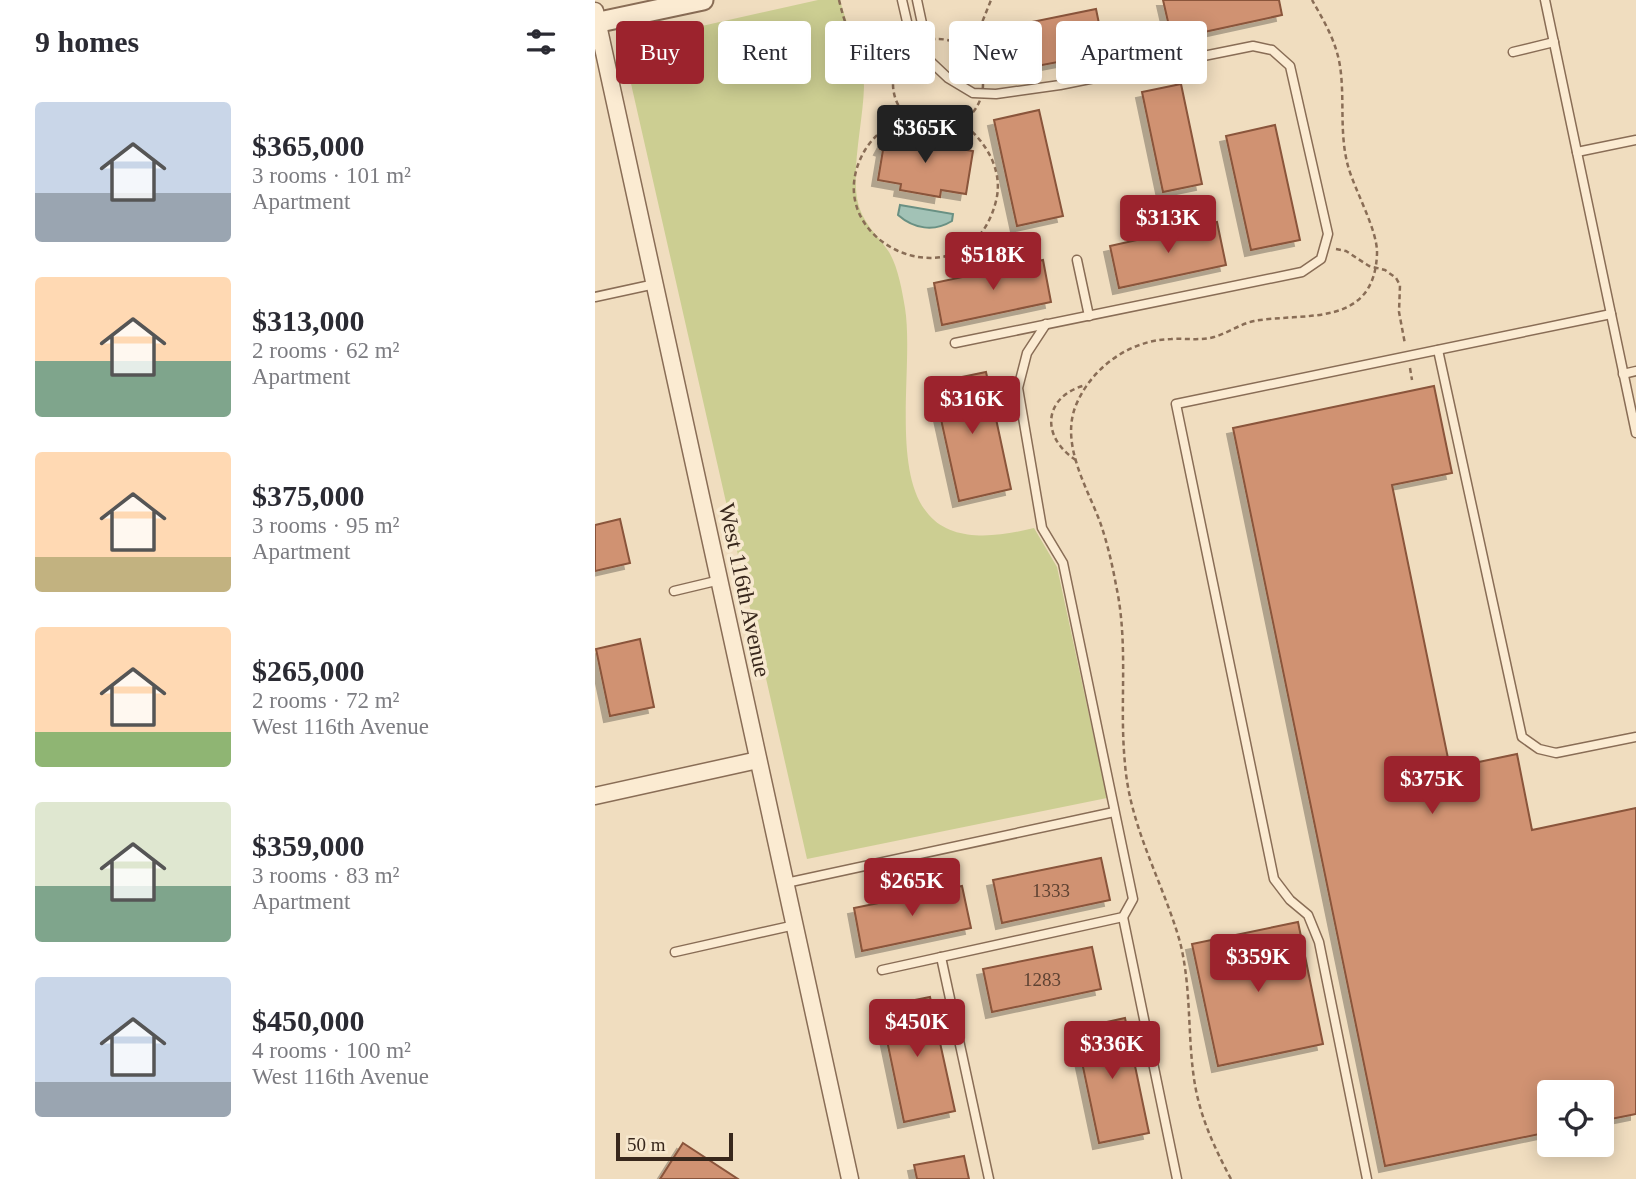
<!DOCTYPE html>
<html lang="en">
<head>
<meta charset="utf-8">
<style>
  :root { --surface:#fff; --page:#f7f7f7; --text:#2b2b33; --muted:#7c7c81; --accent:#9c232d }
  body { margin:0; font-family:Georgia,serif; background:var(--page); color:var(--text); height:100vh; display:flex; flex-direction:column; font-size:26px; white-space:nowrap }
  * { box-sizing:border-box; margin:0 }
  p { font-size:23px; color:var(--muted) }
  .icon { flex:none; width:38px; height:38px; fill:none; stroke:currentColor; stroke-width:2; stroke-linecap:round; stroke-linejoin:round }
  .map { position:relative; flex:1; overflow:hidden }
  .sheet { display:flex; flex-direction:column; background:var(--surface); width:595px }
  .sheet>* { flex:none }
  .banner { position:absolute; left:21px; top:21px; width:665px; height:63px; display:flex; gap:14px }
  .tools { position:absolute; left:942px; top:1080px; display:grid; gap:14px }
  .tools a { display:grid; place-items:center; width:77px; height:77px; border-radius:7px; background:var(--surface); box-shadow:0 4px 18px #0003; font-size:35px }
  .scale { position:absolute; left:21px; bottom:18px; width:117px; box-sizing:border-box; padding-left:7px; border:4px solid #38271c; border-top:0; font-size:19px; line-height:24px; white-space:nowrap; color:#38271c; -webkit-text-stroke:5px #f7e8cf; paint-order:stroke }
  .price { position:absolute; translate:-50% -60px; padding:0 16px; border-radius:7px; background:var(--accent); color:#fff; font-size:23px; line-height:46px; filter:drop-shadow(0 2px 4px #0008) }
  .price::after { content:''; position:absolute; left:50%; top:42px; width:21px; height:16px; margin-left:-10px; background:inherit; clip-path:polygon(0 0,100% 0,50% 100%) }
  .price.selected { background:#222; color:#fff }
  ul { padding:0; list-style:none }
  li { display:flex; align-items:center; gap:21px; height:175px; padding:0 35px }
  li span { display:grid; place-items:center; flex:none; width:196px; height:140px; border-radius:7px; color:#555 }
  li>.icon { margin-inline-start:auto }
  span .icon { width:84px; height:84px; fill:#fffc; stroke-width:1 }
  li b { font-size:30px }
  h2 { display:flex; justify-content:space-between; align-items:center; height:84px; padding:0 35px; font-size:30px }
  .pill { padding:0 24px; border-radius:7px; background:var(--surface); box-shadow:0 4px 18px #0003; font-size:24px; line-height:63px }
  .pill.selected { background:var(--accent); color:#fff }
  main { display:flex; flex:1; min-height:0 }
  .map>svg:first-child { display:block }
  .green { fill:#ccce92 }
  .water { fill:#a2c2b6; stroke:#699083; stroke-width:2 }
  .building { fill:#d09272; stroke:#8a543b; stroke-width:2; filter:url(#shadow) }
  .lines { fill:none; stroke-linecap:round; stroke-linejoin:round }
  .service-casing { stroke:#896d56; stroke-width:11 }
  .minor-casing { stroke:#896d56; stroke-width:19 }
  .tertiary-casing { stroke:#896d56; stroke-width:23 }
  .path { stroke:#896d56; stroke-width:2.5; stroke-dasharray:5 3.5; stroke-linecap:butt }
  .service { stroke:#fbebd2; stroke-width:8 }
  .minor { stroke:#fbebd2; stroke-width:16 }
  .tertiary { stroke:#fbebd2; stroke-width:19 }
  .labels { text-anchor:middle; stroke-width:7; stroke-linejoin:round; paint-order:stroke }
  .number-label { font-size:19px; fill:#5e4232 }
  .street-label { font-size:23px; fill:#38271c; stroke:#f7e8cf }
</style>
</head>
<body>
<main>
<section class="sheet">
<h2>9 homes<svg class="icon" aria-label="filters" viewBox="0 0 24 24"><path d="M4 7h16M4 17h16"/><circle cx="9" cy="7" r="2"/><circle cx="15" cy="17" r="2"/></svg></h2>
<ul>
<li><span style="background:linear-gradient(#c9d6e8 65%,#9aa5b1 0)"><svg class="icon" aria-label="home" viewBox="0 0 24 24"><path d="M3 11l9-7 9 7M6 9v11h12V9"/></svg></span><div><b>$365,000</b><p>3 rooms · 101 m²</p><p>Apartment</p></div></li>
<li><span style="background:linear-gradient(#ffd9b3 60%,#7fa58c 0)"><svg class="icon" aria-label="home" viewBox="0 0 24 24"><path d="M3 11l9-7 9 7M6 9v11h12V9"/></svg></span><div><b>$313,000</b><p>2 rooms · 62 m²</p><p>Apartment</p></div></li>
<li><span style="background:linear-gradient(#ffd9b3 75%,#c2b280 0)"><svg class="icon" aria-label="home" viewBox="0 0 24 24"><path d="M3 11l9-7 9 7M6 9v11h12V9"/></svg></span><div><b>$375,000</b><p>3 rooms · 95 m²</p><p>Apartment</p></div></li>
<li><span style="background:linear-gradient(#ffd9b3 75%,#8fb573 0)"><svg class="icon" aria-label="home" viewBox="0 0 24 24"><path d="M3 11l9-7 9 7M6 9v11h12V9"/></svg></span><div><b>$265,000</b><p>2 rooms · 72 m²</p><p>West 116th Avenue</p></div></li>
<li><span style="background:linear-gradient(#dfe7d0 60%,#7fa58c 0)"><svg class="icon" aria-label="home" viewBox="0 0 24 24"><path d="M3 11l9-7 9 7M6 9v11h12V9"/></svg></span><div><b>$359,000</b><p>3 rooms · 83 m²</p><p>Apartment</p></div></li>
<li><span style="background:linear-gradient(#c9d6e8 75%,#9aa5b1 0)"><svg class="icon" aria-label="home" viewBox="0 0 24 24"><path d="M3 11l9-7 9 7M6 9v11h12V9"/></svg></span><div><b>$450,000</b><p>4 rooms · 100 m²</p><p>West 116th Avenue</p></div></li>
</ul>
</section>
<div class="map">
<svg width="1041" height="1179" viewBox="0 0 1041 1179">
  <defs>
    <filter id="shadow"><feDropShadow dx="-6" dy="6" stdDeviation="0" flood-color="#0004"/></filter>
  </defs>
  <rect width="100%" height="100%" fill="#f0ddbf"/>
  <path class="green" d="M223 0H245C252 28 269 58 269 87 268 121 257 165 262 198 266 222 281 233 294 252 303 267 307 290 310 308 319 364 295 472 334 515 359 544 407 536 439 528L462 567 512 798 212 859 27 44Z"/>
  <path class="water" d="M305 205 358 214 357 221C339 232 319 229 303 215Z"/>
  <g class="building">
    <path d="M568 0H684L687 15 577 39Z"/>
    <path d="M501 9 510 53 405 73 397 30Z"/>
    <path d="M586 84 607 184 568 192 547 92Z"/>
    <path d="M444 110 468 216 422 226 399 120Z"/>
    <path d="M680 125 705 240 656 250 631 136Z"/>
    <path d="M302 132 353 141 352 147 378 151 371 194 346 190 345 197 305 190 306 184 283 180 288 150 285 149 292 136 301 137Z"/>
    <path d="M622 222 631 265 524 288 515 246Z"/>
    <path d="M448 260 456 302 347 325 339 283Z"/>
    <path d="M391 372 416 489 364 501 338 383Z"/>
    <path d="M839 386 857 473 797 485 855 768 922 754 937 830 1041 808V1114L1006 1121V1092H954V1132L790 1166 638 428Z"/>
    <path d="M25 519 35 563 0 571V525Z"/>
    <path d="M45 639 59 707 15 716 1 649Z"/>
    <path d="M506 858 515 900 407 923 398 880Z"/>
    <path d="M367 886 376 928 267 951 259 908Z"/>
    <path d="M703 922 728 1044 623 1066 597 944Z"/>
    <path d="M497 947 506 989 397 1012 388 969Z"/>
    <path d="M335 997 360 1111 309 1122 285 1007Z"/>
    <path d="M530 1018 554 1133 504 1143 480 1029Z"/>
    <path d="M88 1143 143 1179H65Z"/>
    <path d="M369 1156 374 1179H322L319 1165Z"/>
  </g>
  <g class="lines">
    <g class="service-casing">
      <g id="service">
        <path d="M307 0 316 39 325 58 335 61 353 78 378 93 401 94 465 85 658 46 677 50 695 66 733 234 726 259 707 272 360 343"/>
        <path d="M322 0 335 61"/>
        <path d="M950 0 1041 433"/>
        <path d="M918 52 959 42"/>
        <path d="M982 152 1041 140"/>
        <path d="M482 260 494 316"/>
        <path d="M0 297 60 284"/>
        <path d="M843 350 927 737 944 749 961 753 1041 737"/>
        <path d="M1028 374 1041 371"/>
        <path d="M79 591 125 580"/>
        <path d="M191 883 519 812"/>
        <path d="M528 917 582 1179"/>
        <path d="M80 952 200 925"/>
        <path d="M346 957 394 1179"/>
        <path d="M287 970 528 917 538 899 468 563 447 528 423 388 432 353 451 324"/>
        <path d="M772 1179 724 942 713 915 695 900 679 879 581 404 1016 314"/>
      </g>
    </g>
    <g class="minor-casing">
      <g id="minor">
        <path d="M0 11 255 1179"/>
        <path d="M0 796 163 760"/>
      </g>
    </g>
    <g class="tertiary-casing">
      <path id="tertiary" d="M0 23 108 0"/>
    </g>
    <g class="path">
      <path d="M244 0C249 19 253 43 276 47 288 49 297 49 308 56"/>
      <circle cx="343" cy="84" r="45"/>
      <path d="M363 44 386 25 396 0"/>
      <path d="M308 113C295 124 279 135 270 150 216 242 373 312 401 201 409 170 390 140 367 123"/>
      <path d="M741 249 751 251 774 266 790 270 801 278 805 285 804 312 810 344"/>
      <path d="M815 368 817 380"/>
      <path d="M481 460C445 437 448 396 491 385"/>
      <path d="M636 1179C620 1149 606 1119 600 1085 592 1038 597 990 585 942 568 882 535 828 530 764 524 704 534 645 521 585 517 563 512 542 505 522 492 487 465 444 481 405 497 367 535 340 576 339 591 338 605 341 619 337 633 333 645 324 659 321 708 312 779 329 782 254 783 231 760 191 753 166 744 133 750 99 745 66 741 41 729 21 717 0"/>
    </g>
    <use href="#service" class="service"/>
    <use href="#minor" class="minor"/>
    <use href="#tertiary" class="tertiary"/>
  </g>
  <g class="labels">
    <g class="number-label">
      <text x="456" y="897">1333</text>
      <text x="447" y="986">1283</text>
    </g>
    <g class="street-label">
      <text transform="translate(150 590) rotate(78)" y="8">West 116th Avenue</text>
    </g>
  </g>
</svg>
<div class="tools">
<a><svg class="icon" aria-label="locate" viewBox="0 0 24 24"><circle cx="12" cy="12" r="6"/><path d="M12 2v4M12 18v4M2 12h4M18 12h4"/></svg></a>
</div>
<div class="scale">50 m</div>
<b class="price selected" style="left:330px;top:165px">$365K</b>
<b class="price" style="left:573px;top:255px">$313K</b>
<b class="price" style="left:398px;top:292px">$518K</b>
<b class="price" style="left:377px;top:436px">$316K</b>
<b class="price" style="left:837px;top:816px">$375K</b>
<b class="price" style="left:317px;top:918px">$265K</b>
<b class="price" style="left:663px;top:994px">$359K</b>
<b class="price" style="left:322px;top:1059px">$450K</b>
<b class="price" style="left:517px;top:1081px">$336K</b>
<div class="banner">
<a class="pill selected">Buy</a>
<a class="pill">Rent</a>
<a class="pill">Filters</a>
<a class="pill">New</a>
<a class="pill">Apartment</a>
</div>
</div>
</main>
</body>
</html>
